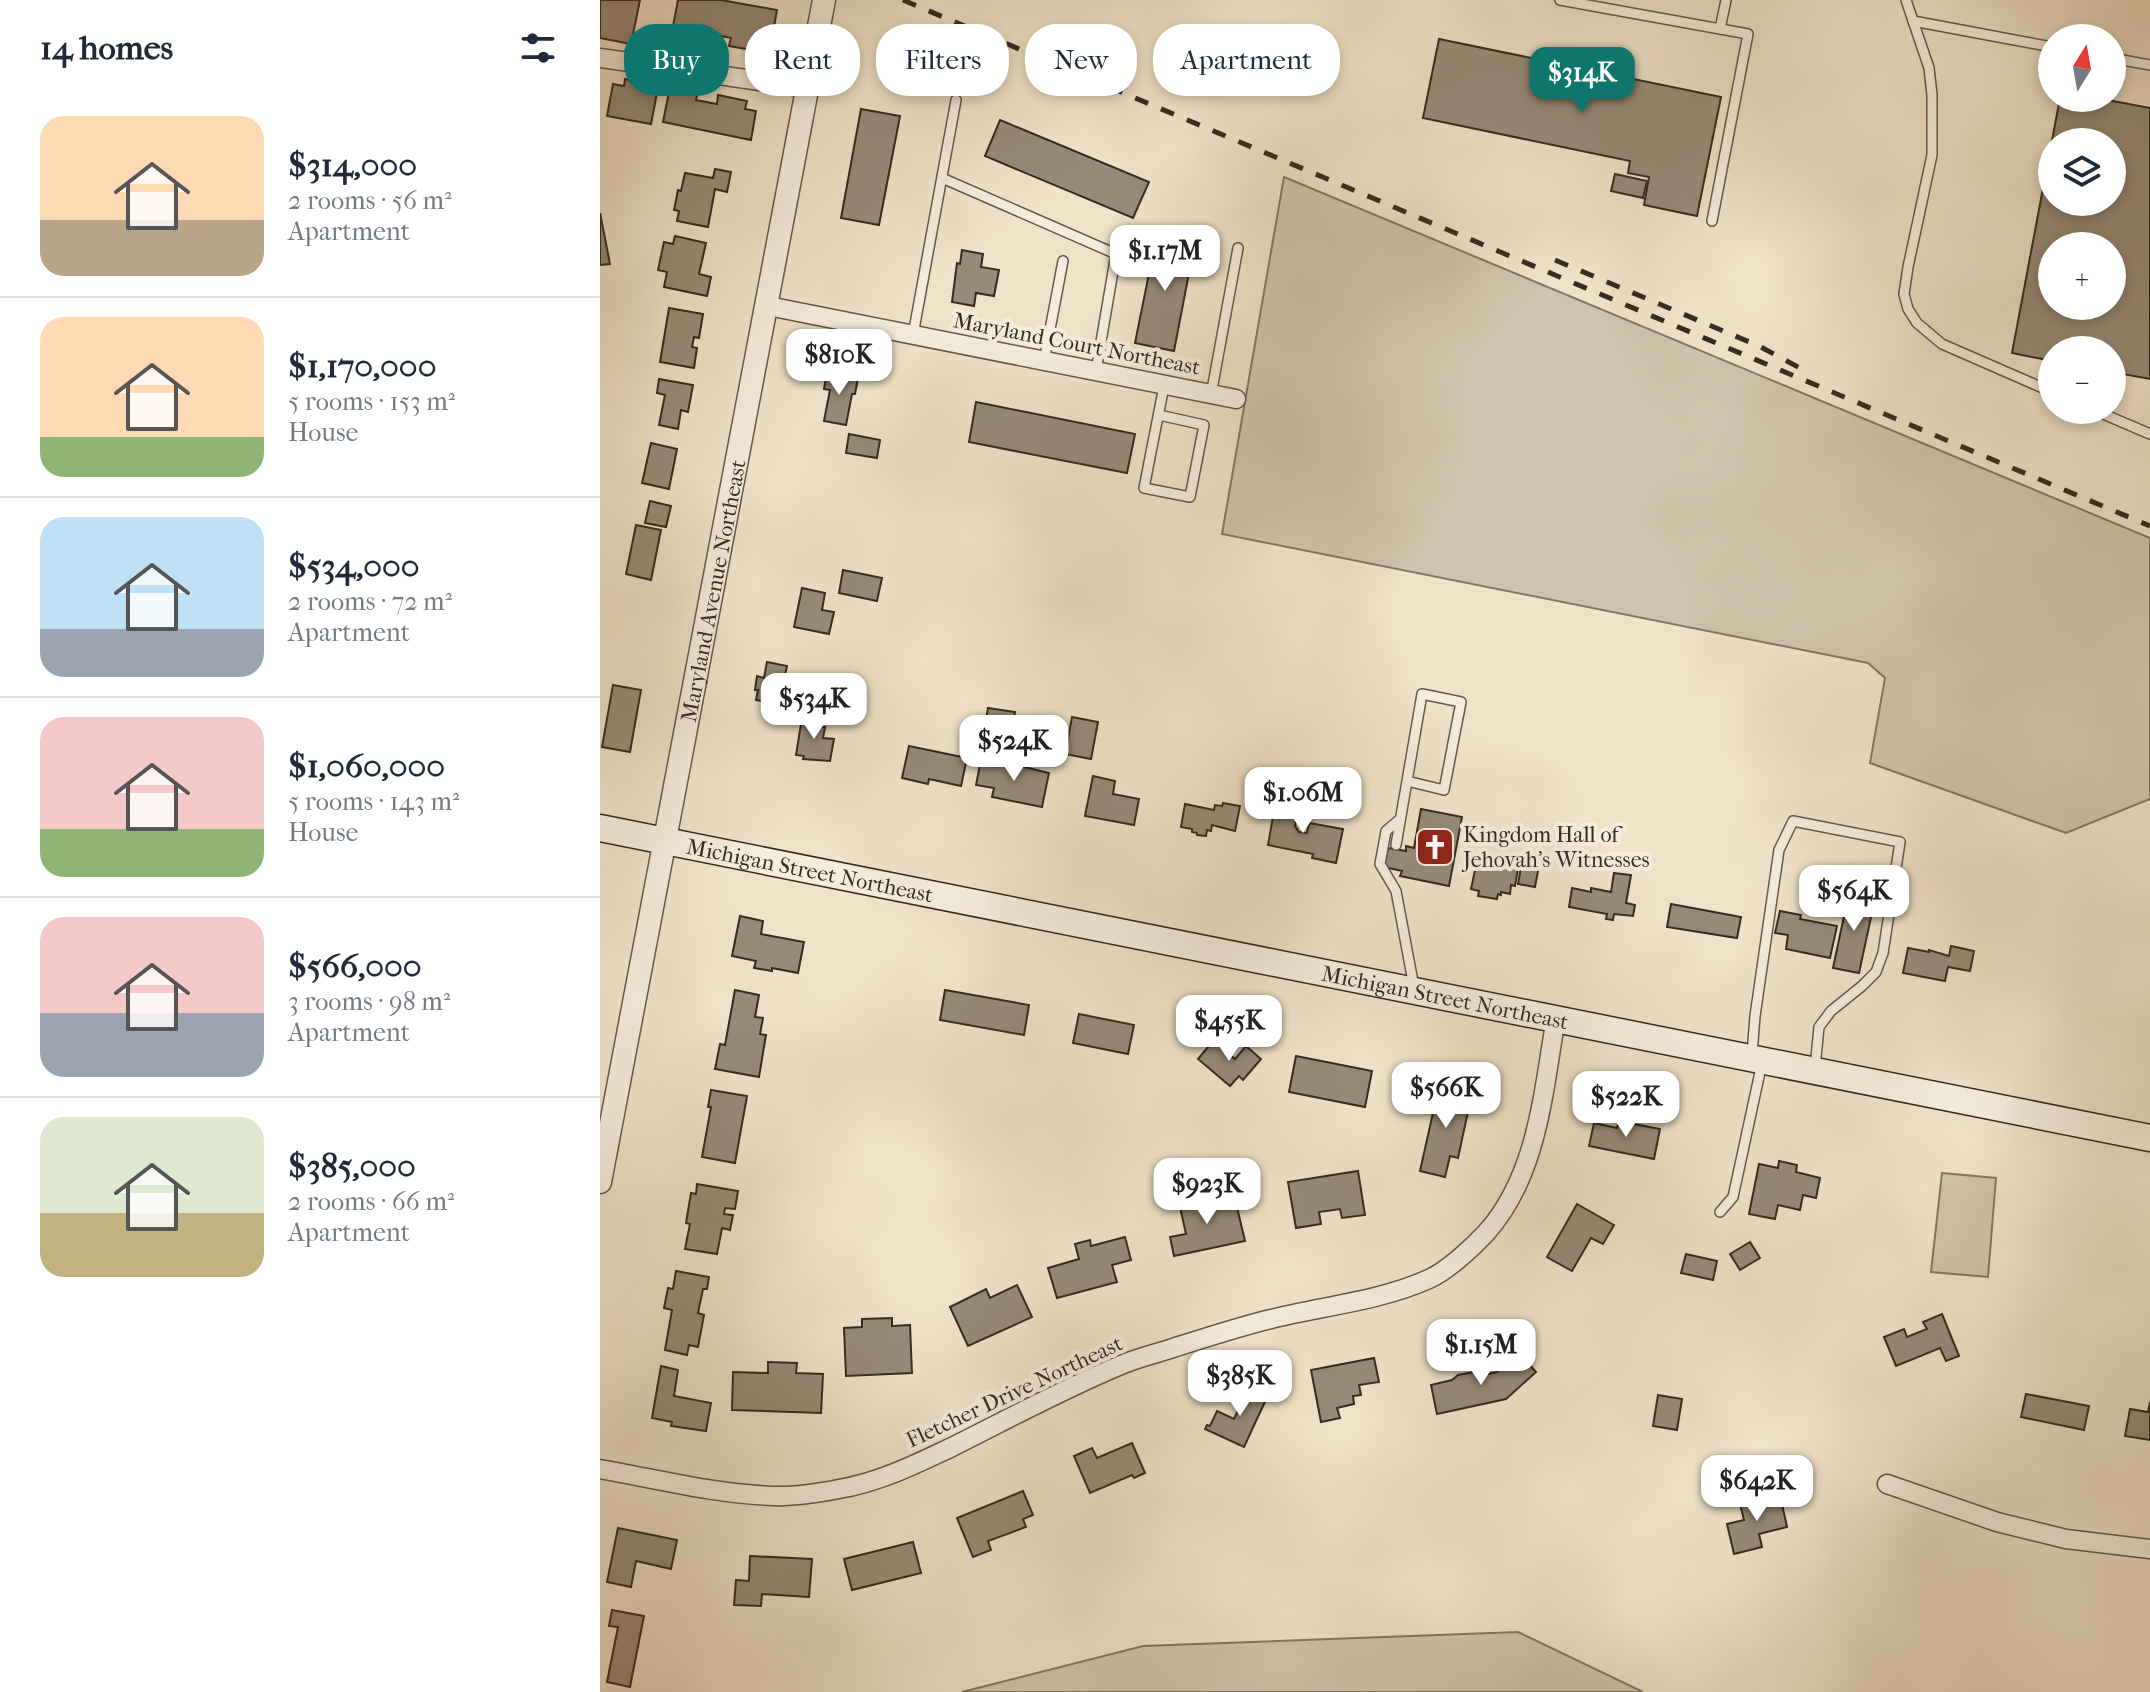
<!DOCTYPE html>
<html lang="en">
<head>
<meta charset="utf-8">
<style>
  :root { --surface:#fff; --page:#f2f2f3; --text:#1f2937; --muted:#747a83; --line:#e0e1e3; --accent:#0f766e }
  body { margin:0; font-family:"IM FELL French Canon",serif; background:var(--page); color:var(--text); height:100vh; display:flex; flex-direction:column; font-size:30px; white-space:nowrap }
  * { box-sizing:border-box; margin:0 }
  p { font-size:26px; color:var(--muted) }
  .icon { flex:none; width:44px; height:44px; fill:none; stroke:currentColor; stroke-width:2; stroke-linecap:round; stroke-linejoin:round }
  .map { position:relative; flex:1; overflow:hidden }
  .details { display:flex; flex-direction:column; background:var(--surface); width:600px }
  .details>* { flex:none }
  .hud { position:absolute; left:24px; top:24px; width:760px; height:72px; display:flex; gap:16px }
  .needle { width:52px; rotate:11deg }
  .controls { position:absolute; left:1438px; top:24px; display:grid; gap:16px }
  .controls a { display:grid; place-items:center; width:88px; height:88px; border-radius:50%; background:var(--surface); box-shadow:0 4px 12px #0003; font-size:40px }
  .price { position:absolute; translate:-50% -68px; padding:0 18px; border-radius:16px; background:#fff; color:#222; font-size:26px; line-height:52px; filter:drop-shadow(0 2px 4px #0008) }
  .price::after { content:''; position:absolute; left:50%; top:48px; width:24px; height:18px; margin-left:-12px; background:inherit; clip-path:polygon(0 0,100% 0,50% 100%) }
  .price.active { background:var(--accent); color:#fff }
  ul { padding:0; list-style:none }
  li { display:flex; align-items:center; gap:24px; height:200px; padding:0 40px }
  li+li { border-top:2px solid var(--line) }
  li span { display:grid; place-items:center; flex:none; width:224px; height:160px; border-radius:24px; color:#555 }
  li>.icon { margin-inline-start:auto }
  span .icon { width:96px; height:96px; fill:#fffc; stroke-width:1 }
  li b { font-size:34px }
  h2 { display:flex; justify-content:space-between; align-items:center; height:96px; padding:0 40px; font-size:34px }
  .chip { padding:0 28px; border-radius:32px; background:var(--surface); box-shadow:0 4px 12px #0003; font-size:28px; line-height:72px }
  .chip.active { background:var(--accent); color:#fff }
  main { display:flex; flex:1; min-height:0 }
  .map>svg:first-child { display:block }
  .green { fill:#d0c3ab; stroke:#837666; stroke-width:2 }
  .building { fill:#978a77; stroke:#362a20; stroke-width:2; fill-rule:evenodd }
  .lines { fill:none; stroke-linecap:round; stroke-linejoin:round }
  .service-casing { stroke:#64584a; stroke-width:12 }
  .minor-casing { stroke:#64584a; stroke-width:21 }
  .tertiary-casing { stroke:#64584a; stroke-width:25 }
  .secondary-casing { stroke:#362a20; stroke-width:29 }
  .service { stroke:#f5ecdb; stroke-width:9 }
  .minor { stroke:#f5ecdb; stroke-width:18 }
  .tertiary { stroke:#f5ecdb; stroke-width:22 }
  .secondary { stroke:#f5ecdb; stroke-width:26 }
  .rail { stroke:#362a20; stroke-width:5; stroke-dasharray:14 14; stroke-linecap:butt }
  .labels { text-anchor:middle; stroke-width:8; stroke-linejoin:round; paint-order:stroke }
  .street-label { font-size:22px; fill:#362a20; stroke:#f5ecdb }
  .poi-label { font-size:22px; fill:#362a20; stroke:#f5ecdb; text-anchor:start }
</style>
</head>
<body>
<main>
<section class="details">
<h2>14 homes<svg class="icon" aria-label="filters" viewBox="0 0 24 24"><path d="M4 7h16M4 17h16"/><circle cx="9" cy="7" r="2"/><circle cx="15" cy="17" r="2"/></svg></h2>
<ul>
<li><span style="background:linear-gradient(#ffd9b3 65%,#b9a48a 0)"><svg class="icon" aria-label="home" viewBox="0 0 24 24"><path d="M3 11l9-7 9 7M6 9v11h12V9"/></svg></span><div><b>$314,000</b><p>2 rooms · 56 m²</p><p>Apartment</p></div></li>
<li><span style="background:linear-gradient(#ffd9b3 75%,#8fb573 0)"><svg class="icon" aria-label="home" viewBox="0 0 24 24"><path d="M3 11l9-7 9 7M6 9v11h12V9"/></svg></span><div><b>$1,170,000</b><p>5 rooms · 153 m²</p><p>House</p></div></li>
<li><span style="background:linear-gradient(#bfe0f5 70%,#9aa5b1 0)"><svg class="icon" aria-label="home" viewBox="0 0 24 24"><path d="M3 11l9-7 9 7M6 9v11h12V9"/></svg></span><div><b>$534,000</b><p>2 rooms · 72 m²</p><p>Apartment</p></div></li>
<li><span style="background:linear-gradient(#f6c9c9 70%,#8fb573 0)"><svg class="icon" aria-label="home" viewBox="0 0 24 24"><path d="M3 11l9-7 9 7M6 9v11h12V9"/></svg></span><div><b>$1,060,000</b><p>5 rooms · 143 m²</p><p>House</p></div></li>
<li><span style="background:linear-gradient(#f6c9c9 60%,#9aa5b1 0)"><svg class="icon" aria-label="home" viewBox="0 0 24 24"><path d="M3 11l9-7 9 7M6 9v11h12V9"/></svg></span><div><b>$566,000</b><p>3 rooms · 98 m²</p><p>Apartment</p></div></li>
<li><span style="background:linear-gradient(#dfe7d0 60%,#c2b280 0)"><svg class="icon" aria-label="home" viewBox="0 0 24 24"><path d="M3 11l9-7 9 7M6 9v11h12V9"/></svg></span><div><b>$385,000</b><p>2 rooms · 66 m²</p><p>Apartment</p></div></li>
</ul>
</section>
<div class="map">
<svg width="1550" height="1692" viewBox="0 0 1550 1692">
  <rect width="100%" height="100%" fill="#f0e2c7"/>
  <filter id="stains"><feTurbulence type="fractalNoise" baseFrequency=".0025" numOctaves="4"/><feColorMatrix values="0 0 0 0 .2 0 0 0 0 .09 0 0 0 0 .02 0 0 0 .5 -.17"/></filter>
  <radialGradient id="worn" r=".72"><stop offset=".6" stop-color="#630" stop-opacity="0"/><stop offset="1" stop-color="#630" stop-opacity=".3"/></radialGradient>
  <g class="green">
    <path d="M684 177 1550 538V799L1466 833 1270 763 1285 678 1268 663 622 534Z"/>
    <path d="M1342 1173 1396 1178 1388 1277 1331 1272Z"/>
    <path d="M918 1632 1043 1692H362L543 1646Z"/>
  </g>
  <g class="building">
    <path d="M0 0H40L31 44 0 38Z"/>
    <path d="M78 0H121L177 10 171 44 154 41 152 50 129 46 131 38 111 34 110 39 83 34 84 28 73 26Z"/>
    <path d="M839 39 1121 97 1097 216 1044 205 1049 177 1028 173 1030 161 823 118Z"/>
    <path d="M25 79 51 84 50 92 57 93 51 124 7 116 13 84 24 86Z"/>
    <path d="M70 87 98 92 96 100 117 104 118 95 147 101 145 109 156 111 151 140 63 122Z"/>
    <path d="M1460 98H1497L1550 108V379L1512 372V350H1452V361L1412 353ZM1452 142H1512V202H1452ZM1452 246H1512V306H1452Z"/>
    <path d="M261 109 300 116 279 225 241 218Z"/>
    <path d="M400 120 549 182 533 218 385 156Z"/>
    <path d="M115 169 131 172 127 192 115 189 108 227 77 221 79 211 74 210 78 190 81 191 85 173 113 178Z"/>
    <path d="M1015 174 1047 181 1043 198 1011 191Z"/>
    <path d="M0 213 10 264 0 265Z"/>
    <path d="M557 234 595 242 574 351 535 343Z"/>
    <path d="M75 236 106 243 99 274 111 277 107 296 64 287 67 272 58 270 64 242 73 244Z"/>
    <path d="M362 250 383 254 381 267 399 270 394 296 376 293 374 306 352 302 357 263 360 264Z"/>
    <path d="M69 308 103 314 99 338 94 337 92 347 97 348 94 368 60 362Z"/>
    <path d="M227 372 258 378 255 394H252L246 425 224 421 230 390 224 389Z"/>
    <path d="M59 379 93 385 88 412 81 410 78 429 59 425 65 395 57 393Z"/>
    <path d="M376 402 535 434 527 473 369 442Z"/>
    <path d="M249 434 280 440 277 458 246 453Z"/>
    <path d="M51 443 77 449 69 489 42 483Z"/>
    <path d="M50 501 71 506 66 527 45 523Z"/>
    <path d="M36 525 61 530 51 580 26 574Z"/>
    <path d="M243 570 282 578 277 601 239 593Z"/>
    <path d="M202 588 225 593 222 610 234 612 229 634 194 627Z"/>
    <path d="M167 662 187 666 178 704 156 700 158 690H155L157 676 164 678Z"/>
    <path d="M211 678 227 681 223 711 207 708Z"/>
    <path d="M13 685 41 690 30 752 2 747Z"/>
    <path d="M388 708 415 712 409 747 382 742Z"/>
    <path d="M207 716 222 718 221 727H225L223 738 234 739 230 761 203 759 204 756 196 755 201 724H203Z"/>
    <path d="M472 717 498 722 491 759 465 754Z"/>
    <path d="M309 746 367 758 361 786 329 779 328 784 302 778Z"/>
    <path d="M381 760 406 765 407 763 449 773 442 807 392 797 394 788 376 785Z"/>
    <path d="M493 776 515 781 513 794 539 799 534 825 485 816Z"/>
    <path d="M676 800 699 805 695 826 699 832 707 833 709 823 743 829 736 863 712 858 713 854 668 845Z"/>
    <path d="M623 803 640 806 635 831 612 825 611 831 607 830 606 836 597 835V833L592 832V829L581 827 585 804 614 810 615 805 622 806Z"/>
    <path d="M821 809 862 817 849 886 800 876 802 871 784 867 788 848 806 851V846L814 848Z"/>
    <path d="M877 861 918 869 915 886 911 885 910 894 901 892V895L898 894 897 899 878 896 879 891 871 889Z"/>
    <path d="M922 862 939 866 935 887 918 884Z"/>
    <path d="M1014 873 1031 875 1026 903 1035 905 1033 916 1014 914 1013 920 1006 919 1007 914 969 907 972 888 991 892V888L1011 892Z"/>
    <path d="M1252 891 1272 896 1270 907 1273 908 1259 973 1233 968 1247 902 1249 903Z"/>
    <path d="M1071 904 1141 917 1137 938 1067 927Z"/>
    <path d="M1180 911 1201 915 1200 919 1237 926 1230 958 1186 949 1188 935 1175 933Z"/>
    <path d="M140 916 163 921 161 934 204 942 198 973 172 968V971L154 968 156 961 132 956Z"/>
    <path d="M1351 946 1374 951 1370 971 1348 967 1345 981 1303 973 1308 948 1329 952V950L1349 956Z"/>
    <path d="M135 990 159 995 155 1017 163 1018 160 1034 166 1035 159 1077 115 1069 120 1044 125 1045Z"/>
    <path d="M345 990 429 1005 424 1035 340 1020Z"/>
    <path d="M479 1014 534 1025 528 1054 473 1043Z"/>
    <path d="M613 1041 635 1059 646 1046 661 1059 643 1080 639 1076 630 1086 598 1059Z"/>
    <path d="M696 1056 772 1071 765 1107 689 1092Z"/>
    <path d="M839 1086 872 1093 858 1158 850 1156 845 1177 820 1171Z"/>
    <path d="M111 1090 147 1096 135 1163 102 1157 111 1107H108Z"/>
    <path d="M1019 1121 1060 1129 1054 1159 989 1146 994 1123 1017 1128Z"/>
    <path d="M1179 1161 1197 1165 1196 1172 1220 1178 1216 1198 1203 1195 1200 1210 1178 1205 1175 1219 1149 1214 1159 1164 1178 1168Z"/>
    <path d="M758 1171 765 1215 742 1218 740 1209 719 1212 721 1224 696 1228 688 1182Z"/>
    <path d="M97 1184 138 1191 135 1209 125 1208 124 1214 133 1215 130 1230 122 1228 117 1254 85 1249 90 1224 86 1223 91 1193 96 1194Z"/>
    <path d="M601 1193 605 1210 636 1203 645 1241 574 1256 570 1237 586 1234 578 1198Z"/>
    <path d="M977 1204 1014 1225 1003 1244 991 1238 972 1271 947 1257Z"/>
    <path d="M525 1237 531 1260 512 1265 517 1282 457 1298 448 1268 479 1259 475 1244 490 1240 491 1246Z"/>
    <path d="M1150 1242 1160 1258 1140 1270 1130 1254Z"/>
    <path d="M1086 1254 1117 1261 1113 1280 1081 1273Z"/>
    <path d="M76 1271 109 1277 107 1289H103L98 1313 104 1315 98 1347 89 1345 87 1355 65 1350 72 1310 64 1308 68 1288 73 1289Z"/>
    <path d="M417 1285 432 1317 368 1346 350 1307 386 1289 390 1298Z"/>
    <path d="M1342 1314 1359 1356 1346 1361 1340 1348 1296 1366 1284 1337 1304 1329 1307 1337 1327 1329 1323 1322Z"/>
    <path d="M292 1318V1326L310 1325 312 1373 246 1376 244 1328 262 1327V1319Z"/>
    <path d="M919 1353 936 1372 906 1399 837 1414 831 1385 852 1380 858 1375 879 1371 883 1375 897 1372Z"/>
    <path d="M774 1358 779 1382 759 1385 761 1395 753 1396 754 1404 737 1408 740 1418 721 1422 711 1370Z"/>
    <path d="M168 1362 197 1363 196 1373 223 1374 221 1413 132 1410 133 1372 168 1373Z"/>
    <path d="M61 1366 78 1370 74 1396 111 1403 106 1431 71 1426 72 1422 52 1418Z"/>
    <path d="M659 1386 670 1391 644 1447 605 1429 607 1425 610 1426 617 1411 634 1419 648 1389 656 1393Z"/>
    <path d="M1426 1394 1489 1406 1484 1430 1421 1417Z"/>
    <path d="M1058 1395 1082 1399 1077 1430 1053 1426Z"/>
    <path d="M1550 1402V1440L1525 1436 1530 1409 1548 1412Z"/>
    <path d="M532 1443 545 1473 534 1478 532 1475 490 1493 474 1456 492 1448 497 1458Z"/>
    <path d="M423 1491 433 1515 423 1519 426 1527 388 1541 391 1550 373 1557 357 1518Z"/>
    <path d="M1180 1495 1187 1527 1159 1534 1162 1547 1134 1554 1127 1524 1144 1520 1140 1504Z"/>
    <path d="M18 1528 77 1540 71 1569 36 1561 31 1587 7 1582Z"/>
    <path d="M313 1542 321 1573 252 1590 244 1559Z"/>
    <path d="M150 1556 212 1559 209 1597 162 1594 161 1606 134 1605 136 1580 149 1581Z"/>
    <path d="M12 1610 44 1616 30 1687 7 1682 18 1627 9 1626Z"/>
  </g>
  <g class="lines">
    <g class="service-casing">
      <g id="service">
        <path d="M960 0 1148 34 1112 221"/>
        <path d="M1306 0 1329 68 1332 95V155L1308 267 1304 294 1308 309 1317 323 1342 344 1452 392"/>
        <path d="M1313 21 1452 47"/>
        <path d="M1120 29 1126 0"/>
        <path d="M1512 58 1550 65"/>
        <path d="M342 178 516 254 496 371"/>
        <path d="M313 335 356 100"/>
        <path d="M444 361 463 261"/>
        <path d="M611 395 638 248"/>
        <path d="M1494 410 1550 434"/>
        <path d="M559 415 604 425 590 497 544 488 564 386"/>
        <path d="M800 819 786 831 780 864 796 891 814 987"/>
        <path d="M796 845 822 694 861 702 844 790 807 781"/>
        <path d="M1152 1054 1155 1016 1179 850 1193 821 1300 842 1283 953 1276 972 1262 986 1231 1011 1219 1027 1215 1068"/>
        <path d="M1120 1212 1133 1197 1162 1063"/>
      </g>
    </g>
    <g class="minor-casing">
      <g id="minor">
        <path d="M0 58 208 88"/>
        <path d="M168 306 636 399"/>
        <path d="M0 1469C57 1479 115 1494 173 1496 195 1497 218 1493 239 1489 280 1482 316 1464 352 1447 408 1419 463 1389 521 1365 537 1358 555 1354 573 1348 605 1338 638 1327 671 1319 723 1306 780 1301 829 1279 847 1271 872 1248 886 1233 938 1175 943 1092 956 1018"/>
        <path d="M1287 1484 1397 1522 1466 1539 1550 1549"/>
      </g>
    </g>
    <g class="tertiary-casing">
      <g id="tertiary">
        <path id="s1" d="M0 1182C74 788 152 395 224 0"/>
      </g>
    </g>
    <g class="secondary-casing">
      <g id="secondary">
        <path id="s2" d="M0 828 1550 1138"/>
      </g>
    </g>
    <use href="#service" class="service"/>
    <use href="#minor" class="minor"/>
    <use href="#tertiary" class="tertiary"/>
    <use href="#secondary" class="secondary"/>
    <g class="rail">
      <path d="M303 0 1550 526"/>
      <path d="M955 260 1159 346 1200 368"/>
    </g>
  </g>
  <defs>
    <g id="church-square" transform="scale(2)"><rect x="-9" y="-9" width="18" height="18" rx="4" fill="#8f2418" stroke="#f5ecdb"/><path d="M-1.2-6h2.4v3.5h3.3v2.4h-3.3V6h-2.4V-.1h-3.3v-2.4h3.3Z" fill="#fff"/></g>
  </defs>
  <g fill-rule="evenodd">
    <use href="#church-square" x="835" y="847"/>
  </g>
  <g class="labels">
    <g class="street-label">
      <text transform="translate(477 343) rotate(11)" y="8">Maryland Court Northeast</text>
      <text dy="8" stroke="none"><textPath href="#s1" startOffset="602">Maryland Avenue Northeast</textPath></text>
      <text dy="8" stroke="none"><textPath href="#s2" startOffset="214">Michigan Street Northeast</textPath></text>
      <text dy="8" stroke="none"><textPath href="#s2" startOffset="862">Michigan Street Northeast</textPath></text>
      <text transform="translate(414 1391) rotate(-25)" y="8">Fletcher Drive Northeast</text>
    </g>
    <g class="poi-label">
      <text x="863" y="842">Kingdom Hall of<tspan x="863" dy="25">Jehovah’s Witnesses</tspan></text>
    </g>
  </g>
  <rect width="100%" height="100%" filter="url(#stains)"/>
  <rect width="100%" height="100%" fill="url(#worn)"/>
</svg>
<div class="controls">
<a><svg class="needle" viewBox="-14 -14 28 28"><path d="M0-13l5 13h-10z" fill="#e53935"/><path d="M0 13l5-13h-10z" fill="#747a83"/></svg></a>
<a><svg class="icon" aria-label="layers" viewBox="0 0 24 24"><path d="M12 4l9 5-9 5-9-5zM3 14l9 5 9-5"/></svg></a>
<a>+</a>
<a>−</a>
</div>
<b class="price active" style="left:982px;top:115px">$314K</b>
<b class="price" style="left:565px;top:293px">$1.17M</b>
<b class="price" style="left:239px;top:397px">$810K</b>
<b class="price" style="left:214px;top:741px">$534K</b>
<b class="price" style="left:414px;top:783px">$524K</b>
<b class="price" style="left:703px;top:835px">$1.06M</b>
<b class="price" style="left:1254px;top:933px">$564K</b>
<b class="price" style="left:629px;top:1063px">$455K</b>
<b class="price" style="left:846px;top:1130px">$566K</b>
<b class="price" style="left:1026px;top:1139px">$522K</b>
<b class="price" style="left:607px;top:1226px">$923K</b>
<b class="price" style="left:881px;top:1387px">$1.15M</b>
<b class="price" style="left:640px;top:1418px">$385K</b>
<b class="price" style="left:1157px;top:1523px">$642K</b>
<div class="hud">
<a class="chip active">Buy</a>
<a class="chip">Rent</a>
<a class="chip">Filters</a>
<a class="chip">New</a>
<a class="chip">Apartment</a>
</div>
</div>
</main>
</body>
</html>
